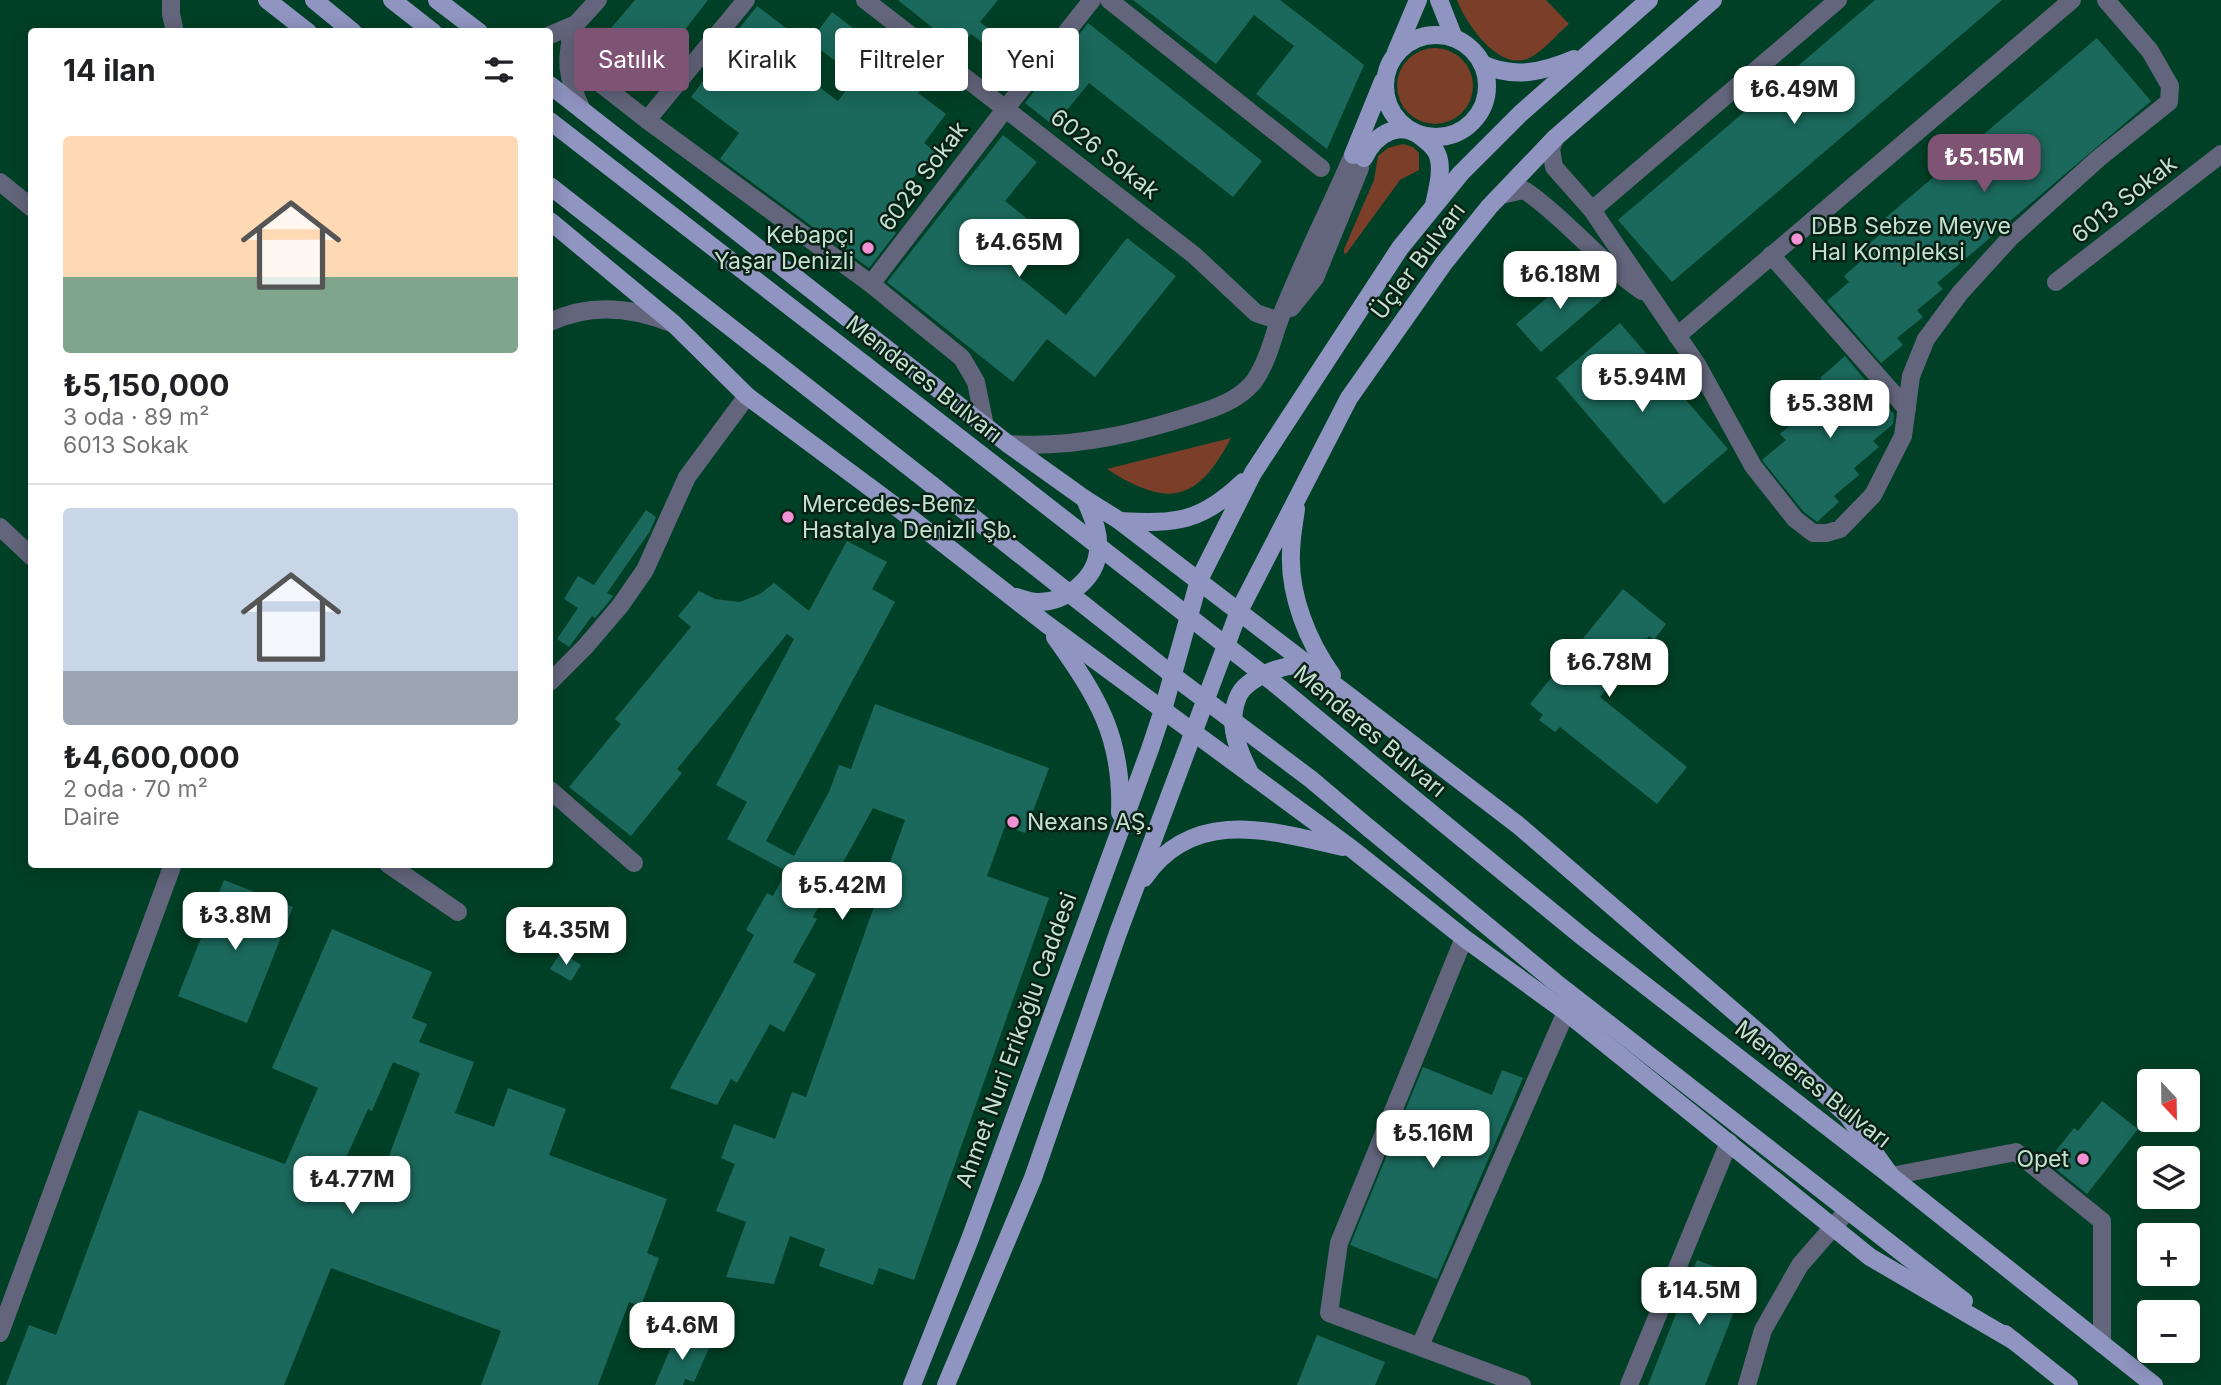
<!DOCTYPE html>
<html lang="tr">
<head>
<meta charset="utf-8">
<style>
  :root { --surface:#fff; --page:#f6f6f6; --text:#202124; --muted:#757577; --line:#e0e0e0; --accent:#7f5374 }
  body { margin:0; font-family:Inter,sans-serif; background:var(--page); color:var(--text); height:100vh; display:flex; flex-direction:column; font-size:26px; white-space:nowrap }
  * { box-sizing:border-box; margin:0 }
  p { font-size:23px; color:var(--muted) }
  .icon { flex:none; width:38px; height:38px; fill:none; stroke:currentColor; stroke-width:2; stroke-linecap:round; stroke-linejoin:round }
  .map { position:relative; flex:1; overflow:hidden }
  .sheet { position:absolute; left:28px; top:28px; width:525px; height:840px; display:flex; flex-direction:column; background:var(--surface); border-radius:7px; box-shadow:0 4px 18px #0003 }
  .sheet>* { flex:none }
  .top-card { position:absolute; left:574px; top:28px; width:665px; height:63px; display:flex; gap:14px }
  .needle { width:46px; rotate:158deg }
  .controls { position:absolute; left:2137px; top:1069px; display:grid; gap:14px }
  .controls a { display:grid; place-items:center; width:63px; height:63px; border-radius:7px; background:var(--surface); box-shadow:0 4px 18px #0003; font-size:35px }
  .price { position:absolute; translate:-50% -60px; padding:0 16px; border-radius:14px; background:#fff; color:#222; font-size:23px; line-height:46px; filter:drop-shadow(0 2px 4px #0008) }
  .price::after { content:''; position:absolute; left:50%; top:42px; width:21px; height:16px; margin-left:-10px; background:inherit; clip-path:polygon(0 0,100% 0,50% 100%) }
  .price.current { background:var(--accent); color:#fff }
  ul { padding:0; list-style:none }
  li { display:grid; align-content:center; gap:14px; height:371px; padding:0 35px }
  li+li { border-top:2px solid var(--line) }
  li span { display:grid; place-items:center; height:217px; border-radius:7px; color:#555 }
  li>.icon { margin-inline-start:auto }
  span .icon { width:126px; height:126px; fill:#fffc; stroke-width:1 }
  li b { font-size:30px }
  h2 { display:flex; justify-content:space-between; align-items:center; height:84px; padding:0 35px; font-size:30px }
  .chip { padding:0 24px; border-radius:7px; background:var(--surface); box-shadow:0 4px 18px #0003; font-size:24px; line-height:63px }
  .chip.current { background:var(--accent); color:#fff }
  .map>svg:first-child { display:block }
  .green { fill:#7a3e29 }
  .building { fill:#1b695c; fill-rule:evenodd }
  .lines { fill:none; stroke-linecap:round; stroke-linejoin:round }
  .minor { stroke:#62657b; stroke-width:18 }
  .major { stroke:#8f94c0; stroke-width:18 }
  .major-bridge { stroke:#8f94c0; stroke-width:18 }
  .poi-dot { fill:#f391d5; stroke:#092115; stroke-width:2.5 }
  .labels { text-anchor:middle; stroke-width:5; stroke-linejoin:round; paint-order:stroke }
  .street-label { font-size:23px; fill:#c5e1d0; stroke:#092115 }
  .poi-label { font-size:23px; fill:#c5e1d0; stroke:#092115; text-anchor:start }
</style>
</head>
<body>
<div class="map">
<svg width="2221" height="1385" viewBox="0 0 2221 1385">
  <rect width="100%" height="100%" fill="#004026"/>
  <g class="green">
    <path d="M1457 0H1546L1569 24C1557 34 1542 53 1527 59 1497 70 1465 22 1457 0Z"/>
    <circle cx="1435" cy="86" r="38"/>
    <path d="M1403 144 1413 147 1419 153V170L1400 180 1346 254 1344 253V249L1374 180 1378 156 1388 148Z"/>
    <path d="M1231 438C1197 503 1167 508 1107 469Z"/>
  </g>
  <g class="building">
    <path d="M635 0H708L647 78 641 73 628 90 592 63 588 55Z"/>
    <path d="M898 0H998L980 22 1018 52 1008 63 971 34 959 49Z"/>
    <path d="M1133 0H1280L1349 53 1364 65 1327 149 1256 94 1294 46 1254 15 1216 64Z"/>
    <path d="M1875 0H2002L1672 282 1618 220Z"/>
    <path d="M757 6 807 44 791 66 838 101 878 47 926 83 918 93 946 114 924 143 939 155 924 174 919 170 880 222 896 233 869 268 720 159 739 133 691 97 707 76 704 73Z"/>
    <path d="M832 12 857 31 834 60 810 42Z"/>
    <path d="M1088 23 1262 161 1233 197 1089 83 1054 126 1025 103Z"/>
    <path d="M2097 38 2151 101 1937 283 1943 289 1917 310 1923 317 1897 338 1903 345 1881 363 1827 301 1849 282 1844 276 1869 254 1864 248 1889 227 1883 220Z"/>
    <path d="M1003 135 1037 162 1005 201 1039 228 1024 246 1036 256 1019 277 1066 315 1127 238 1176 276 1095 377 1047 339 1013 382 887 282Z"/>
    <path d="M1580 270 1604 298 1541 352 1516 324Z"/>
    <path d="M1620 323 1728 449 1664 504 1556 378Z"/>
    <path d="M1845 356 1894 414 1893 424 1873 441 1879 447 1854 468 1859 475 1834 496 1839 502 1817 522 1803 511 1762 460 1786 440 1780 434 1805 412 1800 406 1825 385 1820 378Z"/>
    <path d="M646 510 656 517 650 531 607 593 613 596 611 599 595 618 592 616 569 647 557 639 578 608 564 599 578 576 594 585Z"/>
    <path d="M847 541 887 562 872 589 895 602 766 841 794 856 829 792 839 765 851 769 875 704 1049 768 1025 833 1005 826 987 876 1049 898 914 1280 879 1268 873 1285 819 1266 825 1249 790 1236 774 1284 726 1277 746 1222 716 1211 735 1164 721 1158 734 1124 775 1139 792 1092 806 1097 905 820 873 808 813 917 817 919 793 962 816 974 784 1032 770 1024 737 1083 731 1079 717 1105 670 1088 754 935 746 930 767 893 773 896 786 871 727 839 747 802 716 785 794 639 787 634 677 769 682 773 631 836 569 787 621 724 615 719 691 627 678 616 699 591 715 599 740 602 760 594 774 583 809 611Z"/>
    <path d="M1623 589 1666 624 1654 640 1649 636 1600 697 1687 767 1657 804 1560 727 1555 732 1539 720 1543 715 1530 704Z"/>
    <path d="M224 880 293 907 247 1023 178 996Z"/>
    <path d="M332 929 432 972 412 1018 427 1024 419 1042 474 1062 455 1113 494 1127 508 1088 566 1109 549 1155 667 1199 647 1253 659 1258 641 1306 629 1302 598 1385H481L501 1331 331 1268 284 1385H6L29 1325 56 1335 139 1110 285 1164 318 1088 272 1068ZM393 1062 420 1073 374 1196 335 1182 368 1109 372 1111Z"/>
    <path d="M561 952 581 965 571 981 550 969Z"/>
    <path d="M1423 1067 1492 1095 1502 1070 1523 1078 1437 1279 1350 1245Z"/>
    <path d="M2102 1101 2138 1129 2087 1194 2047 1162 2074 1128 2078 1131Z"/>
    <path d="M1697 1260 1747 1279 1705 1385H1648Z"/>
    <path d="M676 1335 709 1348 694 1382 685 1379 683 1385H655Z"/>
    <path d="M1317 1335 1385 1362 1375 1385H1297Z"/>
  </g>
  <g class="lines">
    <g class="minor">
      <path d="M171 0V14L175 32"/>
      <path d="M865 0 1194 255 1256 313 1279 321"/>
      <path d="M1109 0 1321 168"/>
      <path d="M576 24C563 58 567 78 582 110"/>
      <path d="M550 35 576 24 598 0"/>
      <path d="M570 39 575 55 583 70 647 120 871 284 962 358 976 382 985 426"/>
      <path d="M647 120 746 0"/>
      <path d="M1555 138 1551 149 1554 167 1592 210 1698 366 1753 466 1795 519 1813 533H1827L1840 529 1873 495 1903 436 1911 376 1926 339 1960 293 2011 237 2099 158 2169 102 2170 86 2150 51 2106 0"/>
      <path d="M0 182 32 208"/>
      <path d="M1501 195 1524 190 1530 194C1571 224 1601 263 1642 291"/>
      <path d="M1592 210 1838 0"/>
      <path d="M1771 255 1907 409"/>
      <path d="M2056 282 2221 154"/>
      <path d="M871 284 1006 108 1092 0"/>
      <path d="M1291 308 1315 278 1360 168"/>
      <path d="M550 322C590 303 631 307 671 323"/>
      <path d="M1677 336 2072 0"/>
      <path d="M1008 444C1078 449 1146 431 1211 409 1228 403 1244 395 1255 380 1267 362 1272 341 1279 321 1301 265 1329 210 1353 155"/>
      <path d="M0 527 32 557"/>
      <path d="M550 682 585 647 620 606 645 570 687 477 747 396"/>
      <path d="M550 790 634 863"/>
      <path d="M388 864 458 912"/>
      <path d="M1464 938 1339 1243 1329 1313 1522 1385"/>
      <path d="M1891 1176 2016 1152 2102 1221V1344"/>
      <path d="M0 1333 173 864"/>
      <path d="M1420 1346 1566 1012"/>
      <path d="M1629 1385 1729 1142"/>
      <path d="M1747 1385 1763 1330 1800 1265 1848 1210"/>
    </g>
    <g class="major">
      <path d="M267 0 308 32"/>
      <path d="M314 0 353 32"/>
      <path d="M392 0 433 32"/>
      <path d="M437 0 479 32"/>
      <path d="M1439 0 1454 38"/>
      <circle cx="1436" cy="86" r="51"/>
      <path d="M1396 52 1418 0"/>
      <path d="M1482 64C1514 79 1543 72 1574 59"/>
      <path d="M550 85 1008 444 1085 499 1120 521 1518 825 1766 1039 1848 1116 1891 1176"/>
      <path d="M550 121 961 439"/>
      <path d="M1353 155 1383 81"/>
      <path d="M1364 158C1375 134 1401 118 1424 139 1429 143 1436 149 1438 156 1443 171 1437 190 1434 205"/>
      <path d="M550 186 932 485"/>
      <path d="M550 221 674 324 747 396 899 509 1045 623 1352 849 1464 938 1566 1012 1870 1257 2014 1341"/>
      <path d="M1296 509C1294 524 1291 539 1291 553 1289 595 1308 642 1332 675"/>
      <path d="M1120 521C1177 524 1201 522 1243 482"/>
      <path d="M1016 597C1023 599 1030 602 1037 602 1065 603 1096 579 1098 551 1100 532 1092 516 1085 499"/>
      <path d="M1055 637C1097 696 1123 737 1120 813"/>
      <path d="M1251 775C1241 756 1230 732 1234 711 1235 705 1238 695 1242 690 1255 674 1295 658 1313 670"/>
      <path d="M1408 794 1584 938 1891 1176 2154 1385"/>
      <path d="M1370 829 1555 982 1964 1301"/>
      <path d="M1144 878C1194 806 1272 831 1343 847"/>
      <path d="M2005 1334 2069 1385"/>
      <path d="M912 1385 970 1239 1150 749 1163 710 1199 580 1253 473 1400 248 1461 173 1520 114 1649 0"/>
      <path d="M946 1385 1033 1178 1118 933 1239 611 1349 398 1444 263 1489 207 1555 138 1713 0"/>
    </g>
    <g class="major-bridge">
      <path d="M961 439 1274 683 1408 794"/>
      <path d="M932 485 1184 684 1312 780 1370 829"/>
    </g>
  </g>
  <g class="poi-dot">
    <circle cx="1797" cy="239" r="7"/>
    <circle cx="868" cy="248" r="7"/>
    <circle cx="788" cy="517" r="7"/>
    <circle cx="1013" cy="822" r="7"/>
    <circle cx="2083" cy="1159" r="7"/>
  </g>
  <g class="labels">
    <g class="street-label">
      <text transform="translate(1105 154) rotate(38)" y="8">6026 Sokak</text>
      <text transform="translate(923 176) rotate(-53)" y="8">6028 Sokak</text>
      <text transform="translate(2124 199) rotate(-38)" y="8">6013 Sokak</text>
      <text transform="translate(1418 261) rotate(-53)" y="8">Üçler Bulvarı</text>
      <text transform="translate(924 379) rotate(38)" y="8">Menderes Bulvarı</text>
      <text transform="translate(1370 731) rotate(40)" y="8">Menderes Bulvarı</text>
      <text transform="translate(1016 1040) rotate(-70)" y="8">Ahmet Nuri Erikoğlu Caddesi</text>
      <text transform="translate(1813 1084) rotate(38)" y="8">Menderes Bulvarı</text>
    </g>
    <g class="poi-label">
      <text x="1811" y="234">DBB Sebze Meyve<tspan x="1811" dy="26">Hal Kompleksi</tspan></text>
      <text x="854" y="243" text-anchor="end">Kebapçı<tspan x="854" dy="26">Yaşar Denizli</tspan></text>
      <text x="802" y="512">Mercedes-Benz<tspan x="802" dy="26">Hastalya Denizli Şb.</tspan></text>
      <text x="1027" y="830">Nexans AŞ.</text>
      <text x="2069" y="1167" text-anchor="end">Opet</text>
    </g>
  </g>
</svg>
<div class="controls">
<a><svg class="needle" viewBox="-14 -14 28 28"><path d="M0-13l5 13h-10z" fill="#e53935"/><path d="M0 13l5-13h-10z" fill="#757577"/></svg></a>
<a><svg class="icon" aria-label="layers" viewBox="0 0 24 24"><path d="M12 4l9 5-9 5-9-5zM3 14l9 5 9-5"/></svg></a>
<a>+</a>
<a>−</a>
</div>
<b class="price" style="left:1794px;top:126px">₺6.49M</b>
<b class="price current" style="left:1984px;top:194px">₺5.15M</b>
<b class="price" style="left:1019px;top:279px">₺4.65M</b>
<b class="price" style="left:1560px;top:311px">₺6.18M</b>
<b class="price" style="left:1642px;top:414px">₺5.94M</b>
<b class="price" style="left:1830px;top:440px">₺5.38M</b>
<b class="price" style="left:1609px;top:699px">₺6.78M</b>
<b class="price" style="left:842px;top:922px">₺5.42M</b>
<b class="price" style="left:235px;top:952px">₺3.8M</b>
<b class="price" style="left:566px;top:967px">₺4.35M</b>
<b class="price" style="left:1433px;top:1170px">₺5.16M</b>
<b class="price" style="left:352px;top:1216px">₺4.77M</b>
<b class="price" style="left:1699px;top:1327px">₺14.5M</b>
<b class="price" style="left:682px;top:1362px">₺4.6M</b>
<div class="top-card">
<a class="chip current">Satılık</a>
<a class="chip">Kiralık</a>
<a class="chip">Filtreler</a>
<a class="chip">Yeni</a>
</div>
<section class="sheet">
<h2>14 ilan<svg class="icon" aria-label="filters" viewBox="0 0 24 24"><path d="M4 7h16M4 17h16"/><circle cx="9" cy="7" r="2"/><circle cx="15" cy="17" r="2"/></svg></h2>
<ul>
<li><span style="background:linear-gradient(#ffd9b3 65%,#7fa58c 0)"><svg class="icon" aria-label="home" viewBox="0 0 24 24"><path d="M3 11l9-7 9 7M6 9v11h12V9"/></svg></span><div><b>₺5,150,000</b><p>3 oda · 89 m²</p><p>6013 Sokak</p></div></li>
<li><span style="background:linear-gradient(#c9d6e8 75%,#9aa5b1 0)"><svg class="icon" aria-label="home" viewBox="0 0 24 24"><path d="M3 11l9-7 9 7M6 9v11h12V9"/></svg></span><div><b>₺4,600,000</b><p>2 oda · 70 m²</p><p>Daire</p></div></li>
</ul>
</section>
</div>
</body>
</html>
